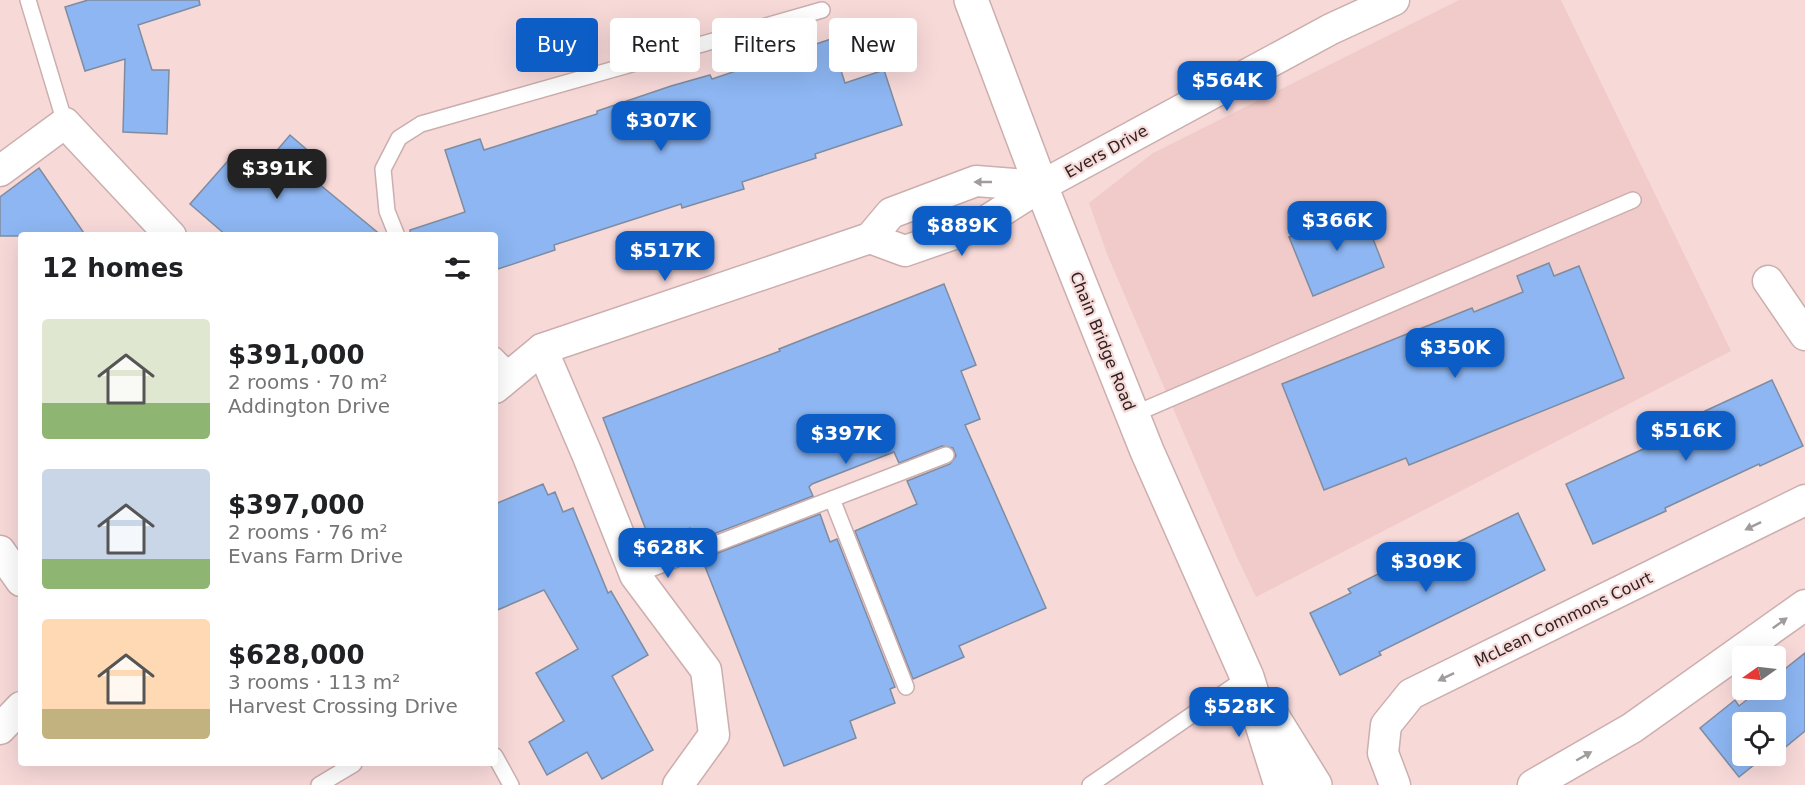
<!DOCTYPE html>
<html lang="en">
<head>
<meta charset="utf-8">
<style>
  :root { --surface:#fff; --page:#f2f2f2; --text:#202124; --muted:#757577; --accent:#0d5dc7 }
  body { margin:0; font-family:"DejaVu Sans",sans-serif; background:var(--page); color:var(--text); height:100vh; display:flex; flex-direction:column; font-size:22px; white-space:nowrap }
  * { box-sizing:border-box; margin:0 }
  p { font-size:20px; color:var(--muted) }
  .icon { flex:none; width:33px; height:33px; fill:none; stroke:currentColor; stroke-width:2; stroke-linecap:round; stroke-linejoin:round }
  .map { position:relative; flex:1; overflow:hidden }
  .drawer { position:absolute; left:18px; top:232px; width:480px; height:534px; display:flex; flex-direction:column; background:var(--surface); border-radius:6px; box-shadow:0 6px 24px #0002 }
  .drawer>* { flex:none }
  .hud { position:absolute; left:516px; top:18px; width:570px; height:54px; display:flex; gap:12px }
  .needle { width:39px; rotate:256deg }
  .controls { position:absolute; left:1732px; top:646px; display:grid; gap:12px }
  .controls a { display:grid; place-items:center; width:54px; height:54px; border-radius:6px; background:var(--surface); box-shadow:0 6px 24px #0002; font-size:30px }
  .price { position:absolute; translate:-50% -51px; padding:0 14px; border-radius:12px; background:var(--accent); color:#fff; font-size:20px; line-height:39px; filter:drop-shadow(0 2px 3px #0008) }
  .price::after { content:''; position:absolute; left:50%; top:36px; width:18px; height:14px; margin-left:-9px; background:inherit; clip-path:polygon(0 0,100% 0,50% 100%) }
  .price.selected { background:#222; color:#fff }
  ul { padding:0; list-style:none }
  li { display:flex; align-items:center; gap:18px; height:150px; padding:0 24px }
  li span { display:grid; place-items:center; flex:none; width:168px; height:120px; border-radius:6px; color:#555 }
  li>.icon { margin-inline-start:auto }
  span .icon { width:72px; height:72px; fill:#fffc; stroke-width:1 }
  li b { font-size:26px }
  h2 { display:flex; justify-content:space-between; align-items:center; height:72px; padding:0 24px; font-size:26px }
  .pill { padding:0 21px; border-radius:6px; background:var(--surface); box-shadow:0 6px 24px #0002; font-size:21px; line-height:54px }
  .pill.selected { background:var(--accent); color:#fff }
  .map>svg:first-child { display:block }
  .built { fill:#f1cbc9 }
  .building { fill:#8db6f2; stroke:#7f8ca0; stroke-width:1.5 }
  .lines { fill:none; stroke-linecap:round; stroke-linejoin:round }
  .lane-casing { stroke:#cbaead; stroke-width:18 }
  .street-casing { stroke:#cbaead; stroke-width:33 }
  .secondary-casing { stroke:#cbaead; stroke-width:36 }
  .lane { stroke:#fff; stroke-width:15 }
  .street { stroke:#fff; stroke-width:30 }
  .secondary { stroke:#fff; stroke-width:33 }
  .oneway { fill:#a09c9c }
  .labels { text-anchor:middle; stroke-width:4.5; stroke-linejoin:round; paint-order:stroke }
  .street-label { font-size:16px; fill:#2d2222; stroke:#f7d9d8 }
</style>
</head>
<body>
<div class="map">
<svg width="1805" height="785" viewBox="0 0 1805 785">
  <rect width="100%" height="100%" fill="#f7d9d8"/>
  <path class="built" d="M1459 0H1561L1731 351 1256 597 1236 555 1107 254 1089 203 1153 153Z"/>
  <g class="building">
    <path d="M88 0H199L200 5 138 25 152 70H169L167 134 123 132 125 59 85 71 65 7Z"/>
    <path d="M831 39 845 83 884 70 902 125 815 154 816 158 742 182 744 189 682 208 681 204 554 245 555 250 495 270V236H410V230L465 212 445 150 480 139 484 150 597 114V111L671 86 710 75 712 79Z"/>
    <path d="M290 135 319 160 307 174 382 236H227L190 204 234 154 257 174Z"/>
    <path d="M39 168 86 236H0V197Z"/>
    <path d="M1361 208 1384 267 1313 296 1289 237Z"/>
    <path d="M1549 263 1554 276 1579 266 1624 378 1409 465 1406 458 1324 490 1282 384 1472 308 1474 312 1523 292 1517 276Z"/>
    <path d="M944 284 976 365 961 371 980 419 965 425 1046 608 959 646 964 657 913 679 855 531 917 504 907 481 950 464 956 456 953 448 942 446 899 463 894 452 812 484 809 487 813 496 695 541 690 528 651 543 603 418 780 351 779 349Z"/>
    <path d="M1772 380 1803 446 1760 466 1759 464 1665 508 1666 511 1593 544 1566 484 1650 446 1649 443 1692 423 1690 418Z"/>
    <path d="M543 484 548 495 555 492 563 512 573 508 608 593 611 591 648 655 612 676 653 750 602 779 587 752 547 775 529 742 564 721 536 673 578 649 544 590 495 611V504Z"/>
    <path d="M1518 513 1545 570 1379 652 1381 655 1340 675 1310 613 1351 593 1348 589 1388 569 1390 575Z"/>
    <path d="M820 514 830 542 837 539 895 687 890 689 895 703 850 721 856 738 784 766 702 559Z"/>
    <path d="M1805 653V731L1777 754 1776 723H1743V756H1765L1739 777 1700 728 1735 700 1739 706 1759 690H1776V676Z"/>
  </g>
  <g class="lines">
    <g class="lane-casing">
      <g id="lane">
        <path d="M28 0 65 123"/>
        <path d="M397 236 387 211 383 169 399 138 421 124 822 10"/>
        <path d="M495 355 513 373"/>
        <path d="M1132 415 1633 200"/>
        <path d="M832 499 906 687"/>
        <path d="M635 575 946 455"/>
        <path d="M495 756 511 785"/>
        <path d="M319 785 354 764"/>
        <path d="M1090 785 1247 677"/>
      </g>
    </g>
    <g class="street-casing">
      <g id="street">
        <path d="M0 171 65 123 171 236"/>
        <path d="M870 238 905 251 980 225 1041 186 1209 95 1331 29 1394 0"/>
        <path d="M1768 281 1805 335"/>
        <path d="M542 349 587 454 635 575 706 670 714 735 678 785"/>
        <path d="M495 388 542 349 870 238 891 213 976 181 1041 186"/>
        <path d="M0 551 21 581"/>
        <path d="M0 729 21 707"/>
        <path d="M1395 785 1383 753 1386 725 1411 694 1805 500"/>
        <path d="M1533 785 1632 728 1805 605"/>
      </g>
    </g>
    <g class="secondary-casing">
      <g id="secondary">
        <path d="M971 0 1041 186 1147 451 1247 677 1281 785"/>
        <path d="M1269 711 1315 785"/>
      </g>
    </g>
    <use href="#lane" class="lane"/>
    <use href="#street" class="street"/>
    <use href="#secondary" class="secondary"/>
  </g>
  <defs><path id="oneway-solid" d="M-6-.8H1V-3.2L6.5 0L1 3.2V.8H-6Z" transform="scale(1.5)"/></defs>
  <g class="oneway">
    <use href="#oneway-solid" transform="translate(983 182) rotate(180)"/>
    <use href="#oneway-solid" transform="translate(1753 526) rotate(154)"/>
    <use href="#oneway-solid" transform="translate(1780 623) rotate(-36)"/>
    <use href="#oneway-solid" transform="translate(1446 677) rotate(154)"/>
    <use href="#oneway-solid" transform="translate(1584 756) rotate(-30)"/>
  </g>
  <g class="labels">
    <g class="street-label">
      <text transform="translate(1106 151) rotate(-29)" y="6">Evers Drive</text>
      <text transform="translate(1103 341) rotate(68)" y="6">Chain Bridge Road</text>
      <text transform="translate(1563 619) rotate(-26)" y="6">McLean Commons Court</text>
    </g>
  </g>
</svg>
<div class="controls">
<a><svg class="needle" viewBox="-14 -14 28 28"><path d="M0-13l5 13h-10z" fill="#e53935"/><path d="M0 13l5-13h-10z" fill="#757577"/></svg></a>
<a><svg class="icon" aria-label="locate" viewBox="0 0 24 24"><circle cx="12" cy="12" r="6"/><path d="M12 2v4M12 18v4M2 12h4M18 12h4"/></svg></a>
</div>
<b class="price" style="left:1227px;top:112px">$564K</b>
<b class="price" style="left:661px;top:152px">$307K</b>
<b class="price selected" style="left:277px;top:200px">$391K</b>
<b class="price" style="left:1337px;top:252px">$366K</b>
<b class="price" style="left:962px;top:257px">$889K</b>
<b class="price" style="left:665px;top:282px">$517K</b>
<b class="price" style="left:1455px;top:379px">$350K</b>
<b class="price" style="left:1686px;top:462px">$516K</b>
<b class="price" style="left:846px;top:465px">$397K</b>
<b class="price" style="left:668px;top:579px">$628K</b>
<b class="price" style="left:1426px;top:593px">$309K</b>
<b class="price" style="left:1239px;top:738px">$528K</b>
<div class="hud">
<a class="pill selected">Buy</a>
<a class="pill">Rent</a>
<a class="pill">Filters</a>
<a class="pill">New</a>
</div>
<section class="drawer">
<h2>12 homes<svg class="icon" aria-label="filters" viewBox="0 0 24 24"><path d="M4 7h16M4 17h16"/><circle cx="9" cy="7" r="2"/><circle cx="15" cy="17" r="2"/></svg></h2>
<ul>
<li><span style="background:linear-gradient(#dfe7d0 70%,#8fb573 0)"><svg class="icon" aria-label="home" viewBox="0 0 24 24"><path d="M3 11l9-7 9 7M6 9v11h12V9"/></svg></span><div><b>$391,000</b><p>2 rooms · 70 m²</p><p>Addington Drive</p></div></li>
<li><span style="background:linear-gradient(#c9d6e8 75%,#8fb573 0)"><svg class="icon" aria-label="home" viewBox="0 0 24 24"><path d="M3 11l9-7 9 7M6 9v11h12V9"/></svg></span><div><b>$397,000</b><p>2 rooms · 76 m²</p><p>Evans Farm Drive</p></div></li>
<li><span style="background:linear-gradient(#ffd9b3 75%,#c2b280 0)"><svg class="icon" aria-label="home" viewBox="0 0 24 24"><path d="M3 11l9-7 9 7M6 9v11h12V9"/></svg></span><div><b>$628,000</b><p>3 rooms · 113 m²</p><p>Harvest Crossing Drive</p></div></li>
</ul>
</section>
</div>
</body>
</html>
